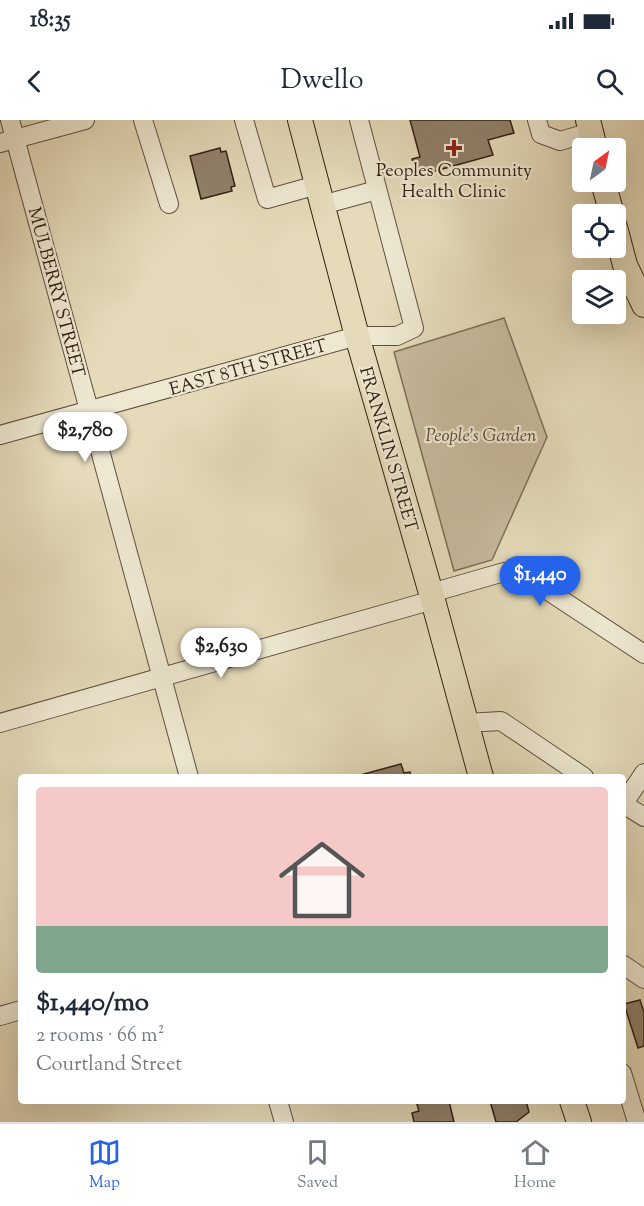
<!DOCTYPE html>
<html lang="en">
<head>
<meta charset="utf-8">
<style>
  :root { --surface:#fff; --page:#f6f6f7; --text:#1f2937; --muted:#747a83; --line:#e0e1e3; --accent:#2563eb }
  body { margin:0; font-family:"Sorts Mill Goudy",serif; background:var(--page); color:var(--text); height:100vh; display:flex; flex-direction:column; font-size:22px; white-space:nowrap }
  * { box-sizing:border-box; margin:0 }
  p { font-size:20px; color:var(--muted) }
  .icon { flex:none; width:33px; height:33px; fill:none; stroke:currentColor; stroke-width:2; stroke-linecap:round; stroke-linejoin:round }
  .map { position:relative; flex:1; overflow:hidden }
  .details { position:absolute; left:18px; top:654px; width:608px; height:330px; display:flex; flex-direction:column; background:var(--surface); border-radius:6px; box-shadow:0 6px 24px #0002 }
  .details>* { flex:none }
  .needle { width:39px; rotate:33deg }
  .controls { position:absolute; left:572px; top:18px; display:grid; gap:12px }
  .controls a { display:grid; place-items:center; width:54px; height:54px; border-radius:6px; background:var(--surface); box-shadow:0 6px 24px #0002; font-size:30px }
  .price { position:absolute; translate:-50% -51px; padding:0 14px; border-radius:21px; background:#fff; color:#222; font-size:20px; line-height:39px; filter:drop-shadow(0 2px 3px #0008) }
  .price::after { content:''; position:absolute; left:50%; top:36px; width:18px; height:14px; margin-left:-9px; background:inherit; clip-path:polygon(0 0,100% 0,50% 100%) }
  .price.on { background:var(--accent); color:#fff }
  ul { padding:0; list-style:none }
  li { display:grid; align-content:center; gap:12px; height:318px; padding:0 18px }
  li span { display:grid; place-items:center; height:186px; border-radius:6px; color:#555 }
  li>.icon { margin-inline-start:auto }
  span .icon { width:108px; height:108px; fill:#fffc; stroke-width:1 }
  li b { font-size:26px }
  .status { display:flex; justify-content:space-between; align-items:center; height:42px; padding:0 30px; background:var(--surface); direction:ltr }
  .status svg { height:16px; fill:currentColor }
  header { display:flex; justify-content:space-between; align-items:center; height:78px; padding:0 18px; background:var(--surface); font-size:27px; font-weight:600 }
  .tab-bar { display:flex; justify-content:space-around; align-items:center; height:84px; border-top:2px solid var(--line); background:var(--surface); font-size:16px; color:var(--muted) }
  .tab-bar a { display:grid; justify-items:center; gap:3px }
  .tab-bar .on { color:var(--accent) }
  .map>svg:first-child { display:block }
  .green { fill:#c7bb9e; stroke:#7e6e5a; stroke-width:1.5 }
  .building { fill:#90816b; stroke:#342015; stroke-width:1.5 }
  .lines { fill:none; stroke-linecap:round; stroke-linejoin:round }
  .minor-casing { stroke:#604f3e; stroke-width:20 }
  .major-casing { stroke:#342015; stroke-width:26 }
  .minor { stroke:#eee8d2; stroke-width:18 }
  .major { stroke:#e5dbba; stroke-width:24 }
  .poi-dot { fill:#8f2418; stroke:#eee8d2; stroke-width:2 }
  .labels { text-anchor:middle; stroke-width:4.5; stroke-linejoin:round; paint-order:stroke }
  .poi-label { font-size:18px; fill:#342015; stroke:#eee8d2 }
  .street-label { font-size:18px; fill:#342015; stroke:#eee8d2 }
  .park-label { font-size:18px; font-style:italic; fill:#594737; stroke:#eee8d2 }
</style>
</head>
<body>
<div class="status"><b>18:35</b><svg viewBox="0 0 49 12"><path d="M0 12V9h3v3zM5 12V6h3v6zM10 12V3h3v9zM15 12V0h3v12zM26 1h20v11H26zM47 4h2v5h-2z"/></svg></div>
<header><svg class="icon" aria-label="back" viewBox="0 0 24 24"><path d="M15 5l-7 7 7 7"/></svg>Dwello<svg class="icon" aria-label="search" viewBox="0 0 24 24"><circle cx="10" cy="10" r="6"/><path d="M15 15l6 6"/></svg></header>
<div class="map">
<svg width="644" height="1002" viewBox="0 0 644 1002">
  <rect width="100%" height="100%" fill="#e5dbba"/>
  <filter id="stains"><feTurbulence type="fractalNoise" baseFrequency=".00333" numOctaves="4"/><feColorMatrix values="0 0 0 0 .2 0 0 0 0 .09 0 0 0 0 .02 0 0 0 .5 -.17"/></filter>
  <radialGradient id="worn" r=".72"><stop offset=".6" stop-color="#630" stop-opacity="0"/><stop offset="1" stop-color="#630" stop-opacity=".3"/></radialGradient>
  <path class="green" d="M504 198 547 317 492 440 454 451 394 232Z"/>
  <g class="building">
    <path d="M410 0H510L514 13 488 20 493 35 417 56 412 39 420 37Z"/>
    <path d="M220 28 221 32 226 31 235 66 231 67 232 71 201 79 190 36Z"/>
    <path d="M401 644 404 653 410 652 411 657H353Z"/>
    <path d="M640 880 644 892V926L638 928 624 884Z"/>
    <path d="M416 981H449L454 1002H414L412 993 419 991Z"/>
    <path d="M490 981H526L529 992 516 1002H496Z"/>
  </g>
  <g class="lines">
    <g class="minor-casing">
      <g id="minor">
        <path d="M10 0 189 657"/>
        <path d="M143 0 169 84"/>
        <path d="M244 0 267 79 317 65"/>
        <path d="M537 0 541 14 560 21 591 12"/>
        <path d="M0 23 85 0"/>
        <path d="M322 85 377 70"/>
        <path d="M0 315 357 216H397L414 208 359 0"/>
        <path d="M431 473 504 452H515L527 457 644 534"/>
        <path d="M0 603 433 480"/>
        <path d="M466 603 501 601 584 657"/>
        <path d="M622 683 644 697"/>
        <path d="M622 686 644 653"/>
        <path d="M622 844 644 859"/>
        <path d="M0 896 21 890"/>
        <path d="M622 953 637 1002"/>
        <path d="M278 981 284 1002"/>
      </g>
    </g>
    <g class="major-casing">
      <g id="major">
        <path d="M300 0 357 216 431 473 481 657"/>
        <path d="M588 0 595 28"/>
        <path d="M603 62 612 94"/>
        <path d="M615 107 625 145 644 185"/>
        <path d="M572 981 579 1002"/>
      </g>
    </g>
    <use href="#minor" class="minor"/>
    <use href="#major" class="major"/>
  </g>
  <path class="poi-dot" d="M451 19h6v6h6v6h-6v6h-6v-6h-6v-6h6z"/>
  <g class="labels">
    <g class="poi-label">
      <text x="454" y="56">Peoples Community<tspan x="454" dy="21">Health Clinic</tspan></text>
    </g>
    <g class="street-label">
      <text transform="translate(57 172) rotate(75)" y="6">MULBERRY STREET</text>
      <text transform="translate(248 247) rotate(-16)" y="6">EAST 8TH STREET</text>
      <text transform="translate(389 329) rotate(74)" y="6">FRANKLIN STREET</text>
    </g>
    <g class="park-label">
      <text x="481" y="321">People's Garden</text>
    </g>
  </g>
  <rect width="100%" height="100%" filter="url(#stains)"/>
  <rect width="100%" height="100%" fill="url(#worn)"/>
</svg>
<div class="controls">
<a><svg class="needle" viewBox="-14 -14 28 28"><path d="M0-13l5 13h-10z" fill="#e53935"/><path d="M0 13l5-13h-10z" fill="#747a83"/></svg></a>
<a><svg class="icon" aria-label="locate" viewBox="0 0 24 24"><circle cx="12" cy="12" r="6"/><path d="M12 2v4M12 18v4M2 12h4M18 12h4"/></svg></a>
<a><svg class="icon" aria-label="layers" viewBox="0 0 24 24"><path d="M12 4l9 5-9 5-9-5zM3 14l9 5 9-5"/></svg></a>
</div>
<b class="price" style="left:85px;top:343px">$2,780</b>
<b class="price on" style="left:540px;top:487px">$1,440</b>
<b class="price" style="left:221px;top:559px">$2,630</b>
<section class="details">
<ul>
<li><span style="background:linear-gradient(#f6c9c9 75%,#7fa58c 0)"><svg class="icon" aria-label="home" viewBox="0 0 24 24"><path d="M3 11l9-7 9 7M6 9v11h12V9"/></svg></span><div><b>$1,440/mo</b><p>2 rooms · 66 m²</p><p>Courtland Street</p></div></li>
</ul>
</section>
</div>
<nav class="tab-bar">
<a class="on"><svg class="icon" aria-label="map" viewBox="0 0 24 24"><path d="M3 6l6-2 6 2 6-2v14l-6 2-6-2-6 2zM9 4v14M15 6v14"/></svg>Map</a>
<a><svg class="icon" aria-label="saved" viewBox="0 0 24 24"><path d="M7 4h10v16l-5-4-5 4z"/></svg>Saved</a>
<a><svg class="icon" aria-label="home" viewBox="0 0 24 24"><path d="M3 11l9-7 9 7M6 9v11h12V9"/></svg>Home</a>
</nav>
</body>
</html>
